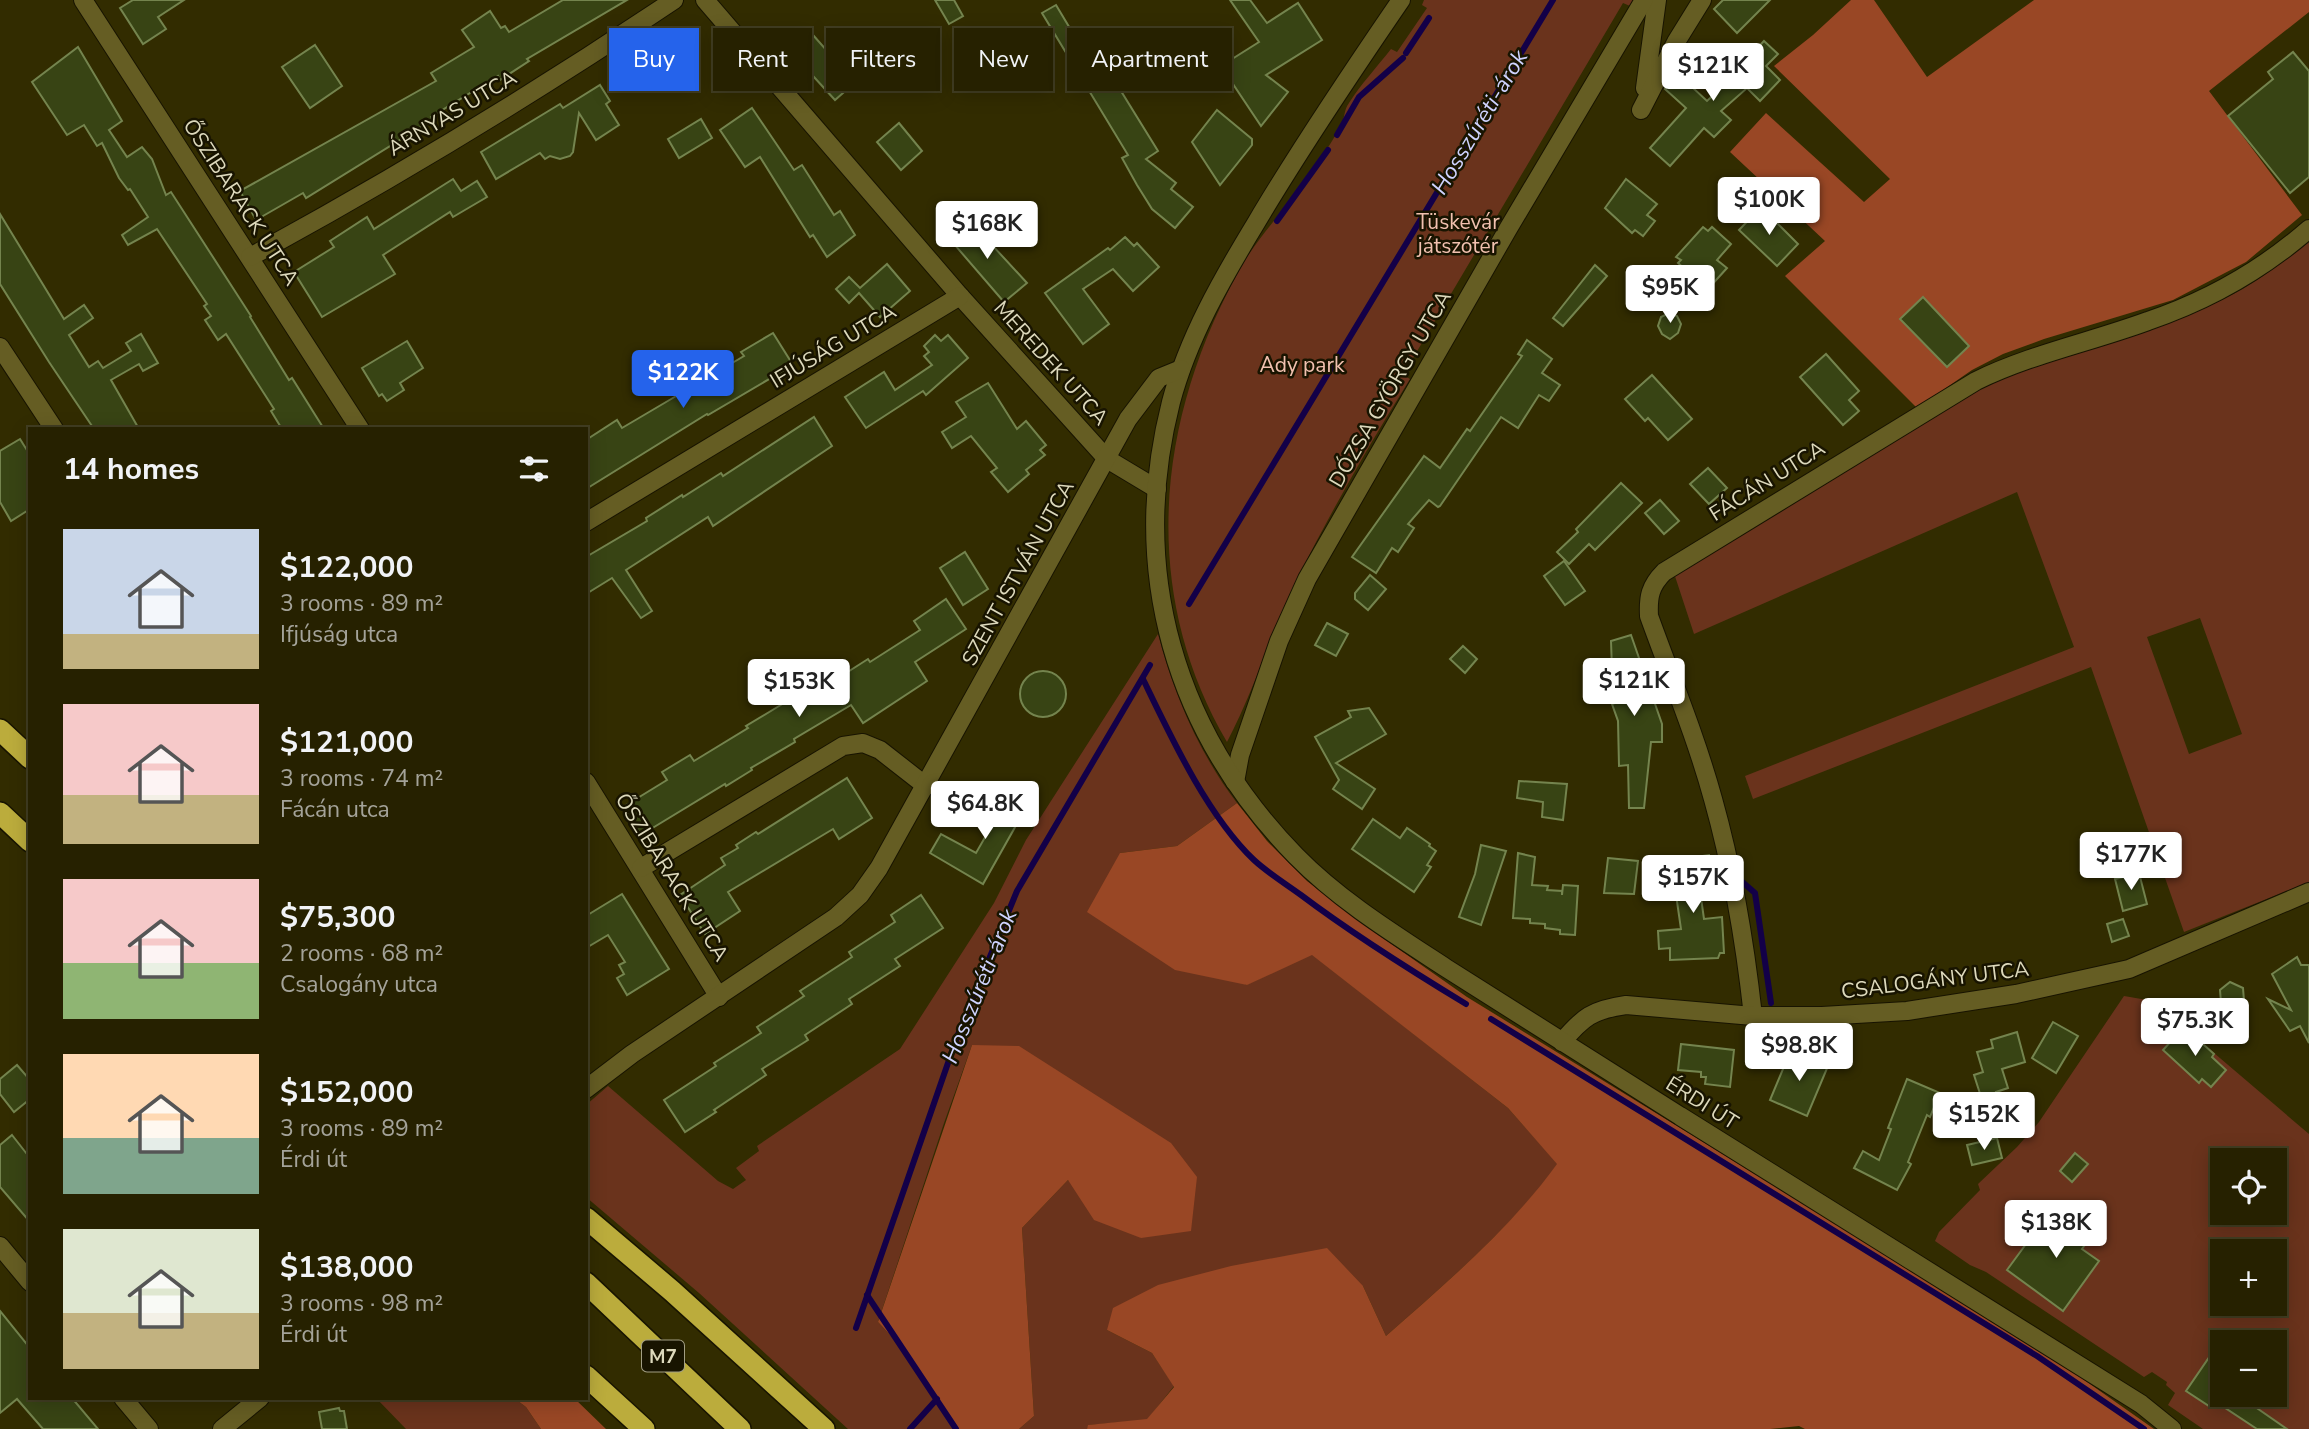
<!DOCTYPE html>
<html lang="en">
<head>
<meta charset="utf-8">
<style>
  :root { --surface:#262100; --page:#2e290a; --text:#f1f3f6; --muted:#a4a399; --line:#423e22; --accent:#2563eb }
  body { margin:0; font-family:"Nunito Sans",sans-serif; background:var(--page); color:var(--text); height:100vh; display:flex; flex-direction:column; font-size:26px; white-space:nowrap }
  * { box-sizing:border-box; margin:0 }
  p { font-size:23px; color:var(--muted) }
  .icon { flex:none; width:38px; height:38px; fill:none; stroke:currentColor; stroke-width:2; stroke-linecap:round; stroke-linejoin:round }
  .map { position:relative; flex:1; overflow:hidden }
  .panel { position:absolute; left:28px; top:427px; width:560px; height:973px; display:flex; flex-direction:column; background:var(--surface); border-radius:0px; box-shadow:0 4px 18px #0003,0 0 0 2px var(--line) }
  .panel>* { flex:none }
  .banner { position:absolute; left:609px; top:28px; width:665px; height:63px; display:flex; gap:14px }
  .controls { position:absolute; left:2210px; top:1148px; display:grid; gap:14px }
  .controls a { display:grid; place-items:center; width:77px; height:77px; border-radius:0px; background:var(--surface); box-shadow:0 4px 18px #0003,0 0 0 2px var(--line); font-size:35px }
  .price { position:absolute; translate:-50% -60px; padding:0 16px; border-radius:7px; background:#fff; color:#222; font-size:23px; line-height:46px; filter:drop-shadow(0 2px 4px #0008) }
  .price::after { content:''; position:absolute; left:50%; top:42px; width:21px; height:16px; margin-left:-10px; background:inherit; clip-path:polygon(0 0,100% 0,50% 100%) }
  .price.active { background:var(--accent); color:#fff }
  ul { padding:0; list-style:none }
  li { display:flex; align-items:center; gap:21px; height:175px; padding:0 35px }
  li span { display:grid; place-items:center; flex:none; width:196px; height:140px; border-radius:0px; color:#555 }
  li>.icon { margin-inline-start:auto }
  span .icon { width:84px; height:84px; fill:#fffc; stroke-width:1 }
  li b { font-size:30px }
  h2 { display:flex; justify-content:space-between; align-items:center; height:84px; padding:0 35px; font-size:30px }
  .pill { padding:0 24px; border-radius:0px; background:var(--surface); box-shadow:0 4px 18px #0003,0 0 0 2px var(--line); font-size:24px; line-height:63px }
  .pill.active { background:var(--accent); color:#fff }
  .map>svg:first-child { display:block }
  .green { fill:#6a331c; fill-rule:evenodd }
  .forest { fill:#994725 }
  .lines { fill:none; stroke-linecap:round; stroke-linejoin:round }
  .stream { stroke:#130048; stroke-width:6 }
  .building { fill:#384414; stroke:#74844e; stroke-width:2 }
  .street-casing { stroke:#181400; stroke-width:20 }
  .secondary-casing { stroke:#181400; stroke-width:20 }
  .highway-casing { stroke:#181400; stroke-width:24 }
  .street { stroke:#655d23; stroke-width:18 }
  .secondary { stroke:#655d23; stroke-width:18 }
  .highway { stroke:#bbac3c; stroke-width:21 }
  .labels { text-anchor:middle; stroke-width:5; stroke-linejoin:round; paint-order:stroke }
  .shield { fill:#181400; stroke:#a29e84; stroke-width:2 }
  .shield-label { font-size:19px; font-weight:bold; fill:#ddd9bc }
  .street-label { font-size:21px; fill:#ddd9bc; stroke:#181400 }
  .park-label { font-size:21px; fill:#f1c1af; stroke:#181400 }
  .water-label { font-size:23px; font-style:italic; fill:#cfd3fe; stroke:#181400 }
</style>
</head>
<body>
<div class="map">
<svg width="2309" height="1429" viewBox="0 0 2309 1429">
  <rect width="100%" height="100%" fill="#322c00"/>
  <g class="green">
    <path d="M1424 0H1634L1630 6 1623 3 1403 375 1410 379C1370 443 1333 508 1299 575 1272 630 1255 689 1227 742 1137 588 1157 413 1244 262 1262 232 1288 206 1308 177 1319 160 1333 142 1342 123 1345 116 1344 110 1349 103 1361 84 1377 67 1391 49L1397 52 1427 8 1422 5Z"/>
    <path d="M2309 241V882L2184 932 2091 667 1753 799 1745 776 2074 647 2017 492 1694 634 1670 561 1983 386C2057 350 2140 335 2215 303 2250 288 2279 265 2309 241ZM2200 618 2242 734 2189 754 2147 637Z"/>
    <path d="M1158 634C1174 695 1199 753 1237 803L1177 846 1120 853 1246 985 1312 954 1508 1108 1558 1164C1510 1229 1446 1283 1386 1336L1363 1286 1107 1330 1152 1353 1174 1386 1147 1420 1089 1425 1087 1429H1019L1034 1416 1022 1228 1068 1180 1141 1238 972 1045 944 1123 878 1322C909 1353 927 1395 955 1429H848L699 1293 586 1197V1105L608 1086 718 1181 733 1189 746 1180 736 1168 759 1151 757 1146 900 1049 994 903 1026 840Z"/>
    <path d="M2124 996 2153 1001 2309 1134V1429H2203L2168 1405 2175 1393 2166 1385 2167 1382 2152 1372 2144 1377 1986 1272 1970 1265 1935 1241 1939 1232 1980 1190 1978 1184 2017 1147 2039 1122ZM2222 1160H2275V1213H2222ZM2222 1251H2275V1304H2222ZM2222 1342H2275V1395H2222Z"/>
    <path d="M376 1398H514L526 1407 541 1429H406Z"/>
  </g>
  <g class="forest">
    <path d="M1851 0H1874L1927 77 2034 0H2309V12L2209 91 2302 215 2246 262 2173 300 2044 339 2003 354 1972 370 1917 408 1785 276 1825 241 1730 152 1766 113 1864 202 1890 179 1774 66 1813 35Z"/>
    <path d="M1237 803 1267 841 1307 881 1363 924 1467 997 2043 1351 2154 1429H1805L1799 1426 1770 1429H1087L1088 1425 1147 1419 1174 1387 1152 1353 1107 1330 1113 1308 1158 1285 1231 1266 1327 1248 1363 1286 1386 1336C1446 1283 1510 1229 1557 1164L1508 1108 1312 955 1247 985 1175 970 1087 912 1120 853 1177 846Z"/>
    <path d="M972 1045 1019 1046 1171 1143 1197 1177 1191 1231 1141 1238 1094 1220 1068 1180 1022 1228 1034 1416 1019 1429H955C927 1395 909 1353 878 1322Z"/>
    <path d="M514 1398H574L606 1429H541L526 1407Z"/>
  </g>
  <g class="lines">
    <g class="stream">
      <path d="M1406 53 1429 18"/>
      <path d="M1337 135 1359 97 1403 58"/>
      <path d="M1277 221 1328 150"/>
      <path d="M1189 604 1553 0"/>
      <path d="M1143 679C1171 737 1207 815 1254 860 1268 873 1286 884 1301 895 1354 935 1410 970 1466 1004"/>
      <path d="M1740 880 1755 893 1771 1003"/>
      <path d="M1491 1019 2037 1356 2144 1429"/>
      <path d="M867 1295 956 1429"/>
      <path d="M856 1328 957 1037 1017 891 1150 665"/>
      <path d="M910 1429 937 1399"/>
    </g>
  </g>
  <g class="building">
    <path d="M133 0H184L158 17 166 29 143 44 120 8Z"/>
    <path d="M563 0H627L527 59 529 61 500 80 498 76 431 117 432 120 306 198 303 193 256 220 240 191 436 81 431 73 474 47 462 30 490 11 501 28 505 26 509 32Z"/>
    <path d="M935 0H954L963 16 949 24Z"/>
    <path d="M1230 0H1250L1267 23 1298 3 1322 40 1266 75 1288 92 1261 126 1221 66 1259 42Z"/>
    <path d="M1723 0H1770L1737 33 1714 9Z"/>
    <path d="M1056 5 1077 40 1093 30 1107 53 1100 57 1158 151 1146 159 1176 183 1171 189 1193 207 1175 228 1152 209 1137 185 1122 158 1128 155 1042 13Z"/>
    <path d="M679 31 696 61 661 81 644 51Z"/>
    <path d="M813 35 836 61 833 65 851 86 835 100 792 53Z"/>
    <path d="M1764 41 1778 54 1766 66 1780 80 1760 101 1747 88 1721 111 1731 120 1714 137 1704 128 1670 166 1650 148 1686 108 1665 89 1667 85 1677 73 1707 101 1734 76 1732 74Z"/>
    <path d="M315 45 342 86 310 108 282 67Z"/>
    <path d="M78 47 122 121 109 130 127 157 142 147 152 159 166 195 171 192 251 316 250 317 289 380 292 378 324 429H282L271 411 274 409 226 334 218 340 205 320 211 316 204 306 207 304 157 229 128 245 122 235 148 217 130 189 128 190 119 178 102 143 97 146 84 125 67 135 32 82Z"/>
    <path d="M2293 52 2309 71V177L2290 193 2228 116 2273 79 2268 72Z"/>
    <path d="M600 85 610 101 606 104 619 125 596 140 579 113 573 152 570 156 560 159 550 156 545 159 540 153 496 179 481 152 560 104 563 108Z"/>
    <path d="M752 108 794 170 802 165 834 215 840 211 855 235 827 257 813 235 810 237 760 157 745 167 720 130Z"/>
    <path d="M1217 110 1252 139V145L1220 185 1192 142Z"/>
    <path d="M701 119 712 138 679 158 668 139Z"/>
    <path d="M899 123 922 151 901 170 877 142Z"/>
    <path d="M453 179 461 191 477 181 487 197 453 217 450 212 383 255 395 274 322 317 294 272 334 247 330 241 367 217 374 229Z"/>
    <path d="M1626 179 1657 204 1647 215 1655 221 1643 236 1635 230 1632 233 1605 208Z"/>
    <path d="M1761 207 1798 244 1777 266 1739 230Z"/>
    <path d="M0 214 64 319 84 305 93 318 69 335 89 367 98 361 103 368 131 351 126 343 141 334 158 363 143 371 139 364 111 380 139 429H94L49 362 0 284Z"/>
    <path d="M969 220 1027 283 1004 302 948 237Z"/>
    <path d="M1703 227 1708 231 1712 227 1731 244 1717 260 1727 268 1708 289 1678 263 1681 260 1676 257Z"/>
    <path d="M1125 237 1134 246 1137 243 1159 267 1133 291 1113 269 1083 289 1109 324 1083 344 1045 293 1108 248 1110 250Z"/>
    <path d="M887 264 910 291 880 317 859 293 849 303 836 289 849 277 860 288Z"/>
    <path d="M1595 265 1607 276 1563 326 1553 318Z"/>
    <path d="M1923 297 1969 346 1947 367 1900 319Z"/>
    <path d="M1669 313 1677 316 1681 324 1678 333 1670 339 1662 334 1658 326 1661 317Z"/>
    <path d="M773 333 793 365 708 415 707 414 586 489V440L617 420 622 428 744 356 741 352Z"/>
    <path d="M935 335 941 341 948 335 968 358 926 395 923 391 866 428 845 397 884 372 895 390 932 365 924 356 929 352 924 346Z"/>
    <path d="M1527 340 1552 359 1542 373 1560 385 1549 401 1539 395 1518 428 1501 417 1440 506 1438 507 1429 500 1408 524 1414 528 1398 552 1392 548 1376 573 1352 557 1424 456 1440 468 1467 429 1470 431 1522 356 1518 354Z"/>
    <path d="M407 341 423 368 400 383 404 390 387 401 382 394 379 396 362 368Z"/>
    <path d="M1826 354 1859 391 1849 400 1859 411 1843 425 1800 377Z"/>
    <path d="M1652 375 1692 419 1668 440 1648 418 1645 421 1625 399Z"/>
    <path d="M988 383 1017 429 1026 421 1046 445 1040 450 1045 455 1026 470 1029 474 1008 492 991 472 997 468 971 436 952 448 942 432 966 417 956 402Z"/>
    <path d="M814 417 832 446 713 526 708 517 626 570 652 611 641 618 612 578 586 594V557L647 521 646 518 682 495 683 497 721 473 723 476Z"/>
    <path d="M20 439 30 455V509L11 521 0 502V451Z"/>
    <path d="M1708 468 1727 488 1709 504 1690 484Z"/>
    <path d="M1621 483 1642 503 1595 550 1589 544 1569 564 1557 552 1578 532 1576 529Z"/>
    <path d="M1660 500 1679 521 1664 534 1645 513Z"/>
    <path d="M965 552 988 589 963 605 940 568Z"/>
    <path d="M1564 561 1585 591 1565 605 1544 576Z"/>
    <path d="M1370 575 1386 589 1368 610 1355 599V593Z"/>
    <path d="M946 599 966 629 915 662 927 681 863 723 851 705 794 739 795 742 751 768 752 770 726 786 725 784 641 835 623 807 667 780 662 772 690 755 694 761 748 728 746 726 789 700 783 690 815 671 824 687 868 659 870 662 920 630 914 621Z"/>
    <path d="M1327 623 1348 634 1336 656 1315 645Z"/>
    <path d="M1631 635 1662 724V742H1651L1644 808H1629L1628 765 1619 766 1618 721 1612 704 1623 700 1612 670 1611 641Z"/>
    <path d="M1463 646 1477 659 1465 673 1450 659Z"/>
    <circle cx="1043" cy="694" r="23"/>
    <path d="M1369 708 1386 734 1336 763 1375 789 1362 809 1333 789 1339 780 1315 737 1351 717 1348 711Z"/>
    <path d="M847 778 872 818 839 839 833 829 728 892 740 911 705 934 680 895 725 865 721 858 738 848 736 845 756 832 758 834Z"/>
    <path d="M1519 781 1567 784 1563 820 1542 817 1543 802 1517 798Z"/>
    <path d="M1014 787 1032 797 983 884 930 853 941 834 976 853Z"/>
    <path d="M1373 819 1400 838 1407 828 1430 844 1429 846 1436 851 1427 865 1431 867 1414 892 1352 849Z"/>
    <path d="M1481 845 1506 851 1481 925 1459 917 1475 874Z"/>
    <path d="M1518 853 1535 857 1532 885 1548 886 1547 890 1562 891V895L1563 885 1578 886 1575 935 1560 934V930L1545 928V924L1530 923V919L1513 918Z"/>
    <path d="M1709 855 1712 882 1699 884 1704 919 1722 917 1724 953H1720L1718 958 1670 960V948L1659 949 1658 931 1681 929 1671 860Z"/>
    <path d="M1608 858 1638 861 1634 894 1604 893Z"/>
    <path d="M2139 873 2147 904 2123 911 2115 879Z"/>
    <path d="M622 894 669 969 627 995 617 978 624 974 619 965 625 962 608 935 586 948V916Z"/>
    <path d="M921 895 943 928 895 959 900 966 849 999 852 1004 805 1035 808 1040 762 1069 766 1075 714 1110 716 1112 685 1132 664 1100 716 1066 714 1063 761 1033 757 1027 804 996 800 991 852 957 849 952 895 922 891 915Z"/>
    <path d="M2123 919 2129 936 2112 942 2107 924Z"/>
    <path d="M2297 957 2301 965H2309V1043L2300 1026 2290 1031 2268 999 2291 1010 2272 974Z"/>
    <path d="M2230 982 2243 988 2244 1001 2233 1008 2221 1003 2220 990Z"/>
    <path d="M2053 1022 2078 1036 2056 1073 2032 1058Z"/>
    <path d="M2184 1027 2214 1054 2212 1057 2226 1070 2211 1087 2202 1079 2199 1083 2163 1050Z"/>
    <path d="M2017 1032 2025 1062 2002 1069 2008 1088 1996 1092 1998 1098 1983 1103 1974 1075 1983 1072 1977 1052 1993 1048 1991 1040Z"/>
    <path d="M1681 1044 1734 1050 1730 1087 1705 1084 1706 1077H1701V1072L1678 1070Z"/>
    <path d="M1791 1050 1828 1066 1807 1116 1770 1100Z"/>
    <path d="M17 1065 30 1080V1099L14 1112 0 1094V1079Z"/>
    <path d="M1907 1079 1940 1093 1930 1117 1927 1115 1908 1162 1911 1164 1897 1190 1854 1168 1863 1151 1879 1160 1891 1129 1888 1128Z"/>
    <path d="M12 1135 30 1158V1222L0 1187V1145Z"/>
    <path d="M1997 1138 2002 1158 1972 1165 1967 1145Z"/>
    <path d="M2075 1153 2088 1164 2072 1182 2060 1171Z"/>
    <path d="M2056 1209 2092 1235 2082 1249 2099 1261 2063 1311 2007 1270 2037 1229 2040 1231Z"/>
    <path d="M0 1311 30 1348V1398H72L98 1429H43L17 1399 0 1413Z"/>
    <path d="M2210 1356 2222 1364V1395H2257L2251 1404 2287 1429H2257L2213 1400 2209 1406 2186 1391Z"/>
    <path d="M339 1408 340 1411H344L347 1429H322L319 1412Z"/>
  </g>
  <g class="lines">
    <g class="street-casing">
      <g id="street">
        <path d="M83 0 360 429"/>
        <path d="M705 0 960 296 1107 459 1157 489"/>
        <path d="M1650 91 1645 88 1657 0"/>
        <path d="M1641 110 1676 42 1702 0"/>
        <path d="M250 257C395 178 537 92 674 0"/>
        <path d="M0 347 54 429"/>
        <path d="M586 522 960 296"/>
        <path d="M586 782 719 997"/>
        <path d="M1235 782 1240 755 1279 641 1307 579 1508 229 1644 0"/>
        <path d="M641 868 843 746 863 743 880 750 926 786"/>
        <path d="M1753 1016C1745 943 1733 870 1713 799 1696 737 1671 677 1649 616 1648 597 1650 586 1664 572L1976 381C2031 354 2091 342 2148 321 2207 301 2262 270 2309 229"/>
        <path d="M1562 1042C1583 1017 1592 1010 1626 1005L1753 1016H1822L1907 1011 2016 994 2129 969 2309 892"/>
      </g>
    </g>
    <g class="secondary-casing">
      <g id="secondary">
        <path d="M1401 0C1351 73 1301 147 1256 223 1222 279 1188 338 1171 402 1128 571 1174 731 1296 856 1339 900 1394 934 1446 968 1524 1018 1602 1067 1680 1116 1834 1212 1987 1308 2141 1404L2172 1429"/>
        <path d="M586 1089 632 1054 836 917 860 895 879 868 1128 419 1159 378 1181 369"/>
        <path d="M0 1246 30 1282"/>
        <path d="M123 1398 149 1429"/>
        <path d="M222 1429 260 1398"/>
      </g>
    </g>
    <g class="highway-casing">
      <g id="highway">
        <path d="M0 730 30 758"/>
        <path d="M0 813 30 841"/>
        <path d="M586 1218 672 1291 824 1429"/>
        <path d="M586 1283 740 1429"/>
        <path d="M586 1376 644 1429"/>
      </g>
    </g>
    <use href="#street" class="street"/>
    <use href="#secondary" class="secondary"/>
    <use href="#highway" class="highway"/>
  </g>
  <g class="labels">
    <rect class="shield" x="642" y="1340.5" width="42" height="31" rx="5"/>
    <g class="shield-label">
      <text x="663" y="1363">M7</text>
    </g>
    <g class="street-label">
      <text transform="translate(452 113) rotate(-31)" y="7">ÁRNYAS UTCA</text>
      <text transform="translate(241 202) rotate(57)" y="7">ŐSZIBARACK UTCA</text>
      <text transform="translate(833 346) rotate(-31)" y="7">IFJÚSÁG UTCA</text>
      <text transform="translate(1051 363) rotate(48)" y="7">MEREDEK UTCA</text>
      <text transform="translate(1390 389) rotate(-60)" y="7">DÓZSA GYÖRGY UTCA</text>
      <text transform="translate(1767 481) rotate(-32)" y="7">FÁCÁN UTCA</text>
      <text transform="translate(1018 573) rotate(-61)" y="7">SZENT ISTVÁN UTCA</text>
      <text transform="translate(672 877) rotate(58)" y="7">ŐSZIBARACK UTCA</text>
      <text transform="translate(1935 980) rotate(-7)" y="7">CSALOGÁNY UTCA</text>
      <text transform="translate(1702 1103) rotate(32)" y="7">ÉRDI ÚT</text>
    </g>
    <g class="park-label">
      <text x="1458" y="229">Tüskevár<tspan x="1458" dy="24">játszótér</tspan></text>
      <text x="1302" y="372">Ady park</text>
    </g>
    <g class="water-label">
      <text transform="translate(1479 122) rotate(-59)" y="8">Hosszúréti-árok</text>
      <text transform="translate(979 986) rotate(-68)" y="8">Hosszúréti-árok</text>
    </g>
  </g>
</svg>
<div class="controls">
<a><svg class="icon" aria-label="locate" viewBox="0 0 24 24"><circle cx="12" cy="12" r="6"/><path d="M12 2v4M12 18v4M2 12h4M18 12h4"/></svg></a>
<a>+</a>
<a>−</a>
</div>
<b class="price" style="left:1713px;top:103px">$121K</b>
<b class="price" style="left:1769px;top:237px">$100K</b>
<b class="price" style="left:987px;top:261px">$168K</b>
<b class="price" style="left:1670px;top:325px">$95K</b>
<b class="price active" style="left:683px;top:410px">$122K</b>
<b class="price" style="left:1634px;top:718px">$121K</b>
<b class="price" style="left:799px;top:719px">$153K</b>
<b class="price" style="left:985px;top:841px">$64.8K</b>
<b class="price" style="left:2131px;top:892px">$177K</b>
<b class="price" style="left:1693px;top:915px">$157K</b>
<b class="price" style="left:2195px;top:1058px">$75.3K</b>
<b class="price" style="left:1799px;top:1083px">$98.8K</b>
<b class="price" style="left:1984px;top:1152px">$152K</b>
<b class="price" style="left:2056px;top:1260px">$138K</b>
<div class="banner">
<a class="pill active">Buy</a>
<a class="pill">Rent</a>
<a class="pill">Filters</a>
<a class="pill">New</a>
<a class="pill">Apartment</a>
</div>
<section class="panel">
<h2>14 homes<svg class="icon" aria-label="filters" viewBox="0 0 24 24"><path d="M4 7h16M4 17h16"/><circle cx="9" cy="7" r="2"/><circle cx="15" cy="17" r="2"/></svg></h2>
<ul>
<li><span style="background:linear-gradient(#c9d6e8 75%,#c2b280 0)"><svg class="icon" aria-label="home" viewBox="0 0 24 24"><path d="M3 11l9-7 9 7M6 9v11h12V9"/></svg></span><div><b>$122,000</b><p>3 rooms · 89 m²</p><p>Ifjúság utca</p></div></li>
<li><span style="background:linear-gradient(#f6c9c9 65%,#c2b280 0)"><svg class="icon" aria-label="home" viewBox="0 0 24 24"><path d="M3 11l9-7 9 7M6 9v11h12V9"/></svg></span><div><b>$121,000</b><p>3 rooms · 74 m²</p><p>Fácán utca</p></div></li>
<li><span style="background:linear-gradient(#f6c9c9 60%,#8fb573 0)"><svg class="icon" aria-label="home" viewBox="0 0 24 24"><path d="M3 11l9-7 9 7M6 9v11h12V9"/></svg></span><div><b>$75,300</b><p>2 rooms · 68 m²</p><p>Csalogány utca</p></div></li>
<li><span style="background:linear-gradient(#ffd9b3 60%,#7fa58c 0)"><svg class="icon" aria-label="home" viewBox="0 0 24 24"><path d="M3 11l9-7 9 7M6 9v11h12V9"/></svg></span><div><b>$152,000</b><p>3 rooms · 89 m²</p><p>Érdi út</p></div></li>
<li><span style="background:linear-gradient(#dfe7d0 60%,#c2b280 0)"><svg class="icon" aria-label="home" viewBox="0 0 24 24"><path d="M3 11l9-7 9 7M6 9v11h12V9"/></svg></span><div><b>$138,000</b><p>3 rooms · 98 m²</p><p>Érdi út</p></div></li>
</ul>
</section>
</div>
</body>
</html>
